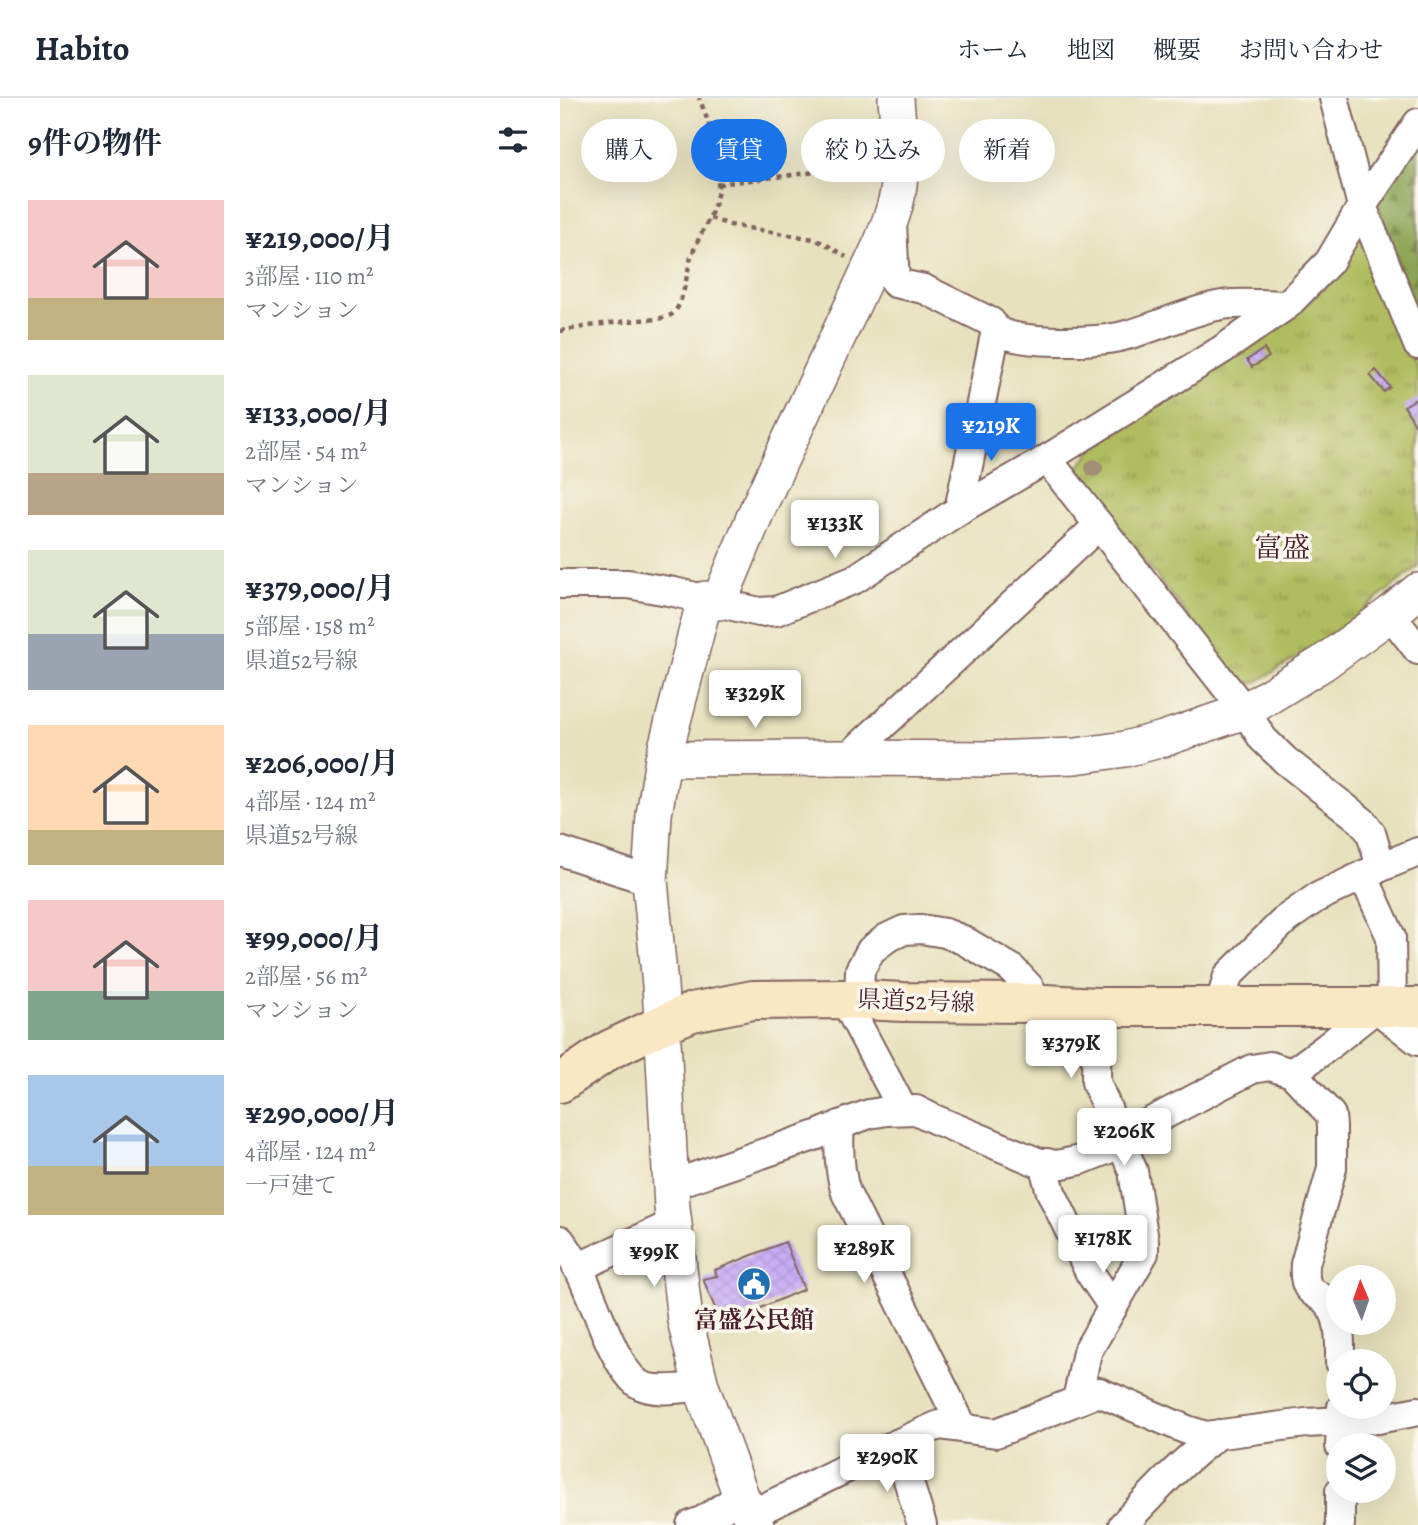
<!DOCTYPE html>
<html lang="ja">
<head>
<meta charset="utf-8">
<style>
  :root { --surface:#fff; --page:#f2f2f3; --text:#1f2937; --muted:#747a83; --line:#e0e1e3; --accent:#1a73e8 }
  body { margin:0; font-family:Alegreya,"Noto Serif JP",serif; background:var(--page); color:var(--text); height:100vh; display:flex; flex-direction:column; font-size:26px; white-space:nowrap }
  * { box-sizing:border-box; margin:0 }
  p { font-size:23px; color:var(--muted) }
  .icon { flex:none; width:38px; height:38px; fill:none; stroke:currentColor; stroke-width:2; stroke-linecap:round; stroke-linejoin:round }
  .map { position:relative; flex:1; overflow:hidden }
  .sheet { display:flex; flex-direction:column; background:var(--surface); width:560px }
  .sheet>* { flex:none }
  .top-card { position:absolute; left:21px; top:21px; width:665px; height:63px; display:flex; gap:14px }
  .needle { width:46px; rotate:358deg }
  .buttons { position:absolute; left:766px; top:1167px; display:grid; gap:14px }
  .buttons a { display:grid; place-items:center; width:70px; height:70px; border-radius:50%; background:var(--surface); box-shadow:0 7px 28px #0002; font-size:35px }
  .price { position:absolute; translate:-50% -60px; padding:0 16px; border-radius:7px; background:#fff; color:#222; font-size:23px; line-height:46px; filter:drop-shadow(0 2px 4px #0008) }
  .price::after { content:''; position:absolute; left:50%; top:42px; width:21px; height:16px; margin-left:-10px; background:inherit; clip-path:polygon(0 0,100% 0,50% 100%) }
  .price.current { background:var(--accent); color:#fff }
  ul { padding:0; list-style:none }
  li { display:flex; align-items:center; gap:21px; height:175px; padding:0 28px }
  li span { display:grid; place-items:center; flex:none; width:196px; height:140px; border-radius:0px; color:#555 }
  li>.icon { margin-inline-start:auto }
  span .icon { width:84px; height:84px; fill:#fffc; stroke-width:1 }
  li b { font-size:30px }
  h2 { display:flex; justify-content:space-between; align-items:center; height:84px; padding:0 28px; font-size:30px }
  .pill { padding:0 24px; border-radius:32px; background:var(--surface); box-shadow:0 7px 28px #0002; font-size:24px; line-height:63px }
  .pill.current { background:var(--accent); color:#fff }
  header { display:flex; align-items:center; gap:42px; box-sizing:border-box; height:98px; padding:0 35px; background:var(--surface); border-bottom:2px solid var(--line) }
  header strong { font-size:33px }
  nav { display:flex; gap:38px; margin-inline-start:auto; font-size:24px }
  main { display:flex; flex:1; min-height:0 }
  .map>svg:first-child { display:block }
  .forest { fill:url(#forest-firs); stroke:#6b6240; stroke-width:2 }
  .park { fill:url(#park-tufts); stroke:#7d6e44; stroke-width:2 }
  .building { fill:url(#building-cross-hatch) }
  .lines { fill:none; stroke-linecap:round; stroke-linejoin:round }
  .minor-casing { stroke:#81635e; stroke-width:32 }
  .tertiary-casing { stroke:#81635e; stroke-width:38 }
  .secondary-casing { stroke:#81635e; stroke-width:42 }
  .path { stroke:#81635e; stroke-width:4.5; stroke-dasharray:5 5; stroke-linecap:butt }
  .minor { stroke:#fff; stroke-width:28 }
  .tertiary { stroke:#fff; stroke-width:35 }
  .secondary { stroke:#fae7c3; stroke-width:38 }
  .tree { fill:#a29075 }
  .labels { text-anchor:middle; stroke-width:7; stroke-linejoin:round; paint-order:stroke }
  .street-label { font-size:24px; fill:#4a1f2b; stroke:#fbf7ec }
  .poi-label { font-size:24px; font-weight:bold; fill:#4a1f2b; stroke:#fbf7ec }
  .quarter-label { font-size:28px; fill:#4a1f2b; stroke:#fbf7ec }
</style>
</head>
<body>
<header>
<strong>Habito</strong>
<nav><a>ホーム</a><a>地図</a><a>概要</a><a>お問い合わせ</a></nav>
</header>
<main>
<section class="sheet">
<h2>9件の物件<svg class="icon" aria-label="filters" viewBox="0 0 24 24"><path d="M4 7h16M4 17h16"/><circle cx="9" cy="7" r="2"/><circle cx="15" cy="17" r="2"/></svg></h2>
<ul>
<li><span style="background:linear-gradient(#f6c9c9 70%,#c2b280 0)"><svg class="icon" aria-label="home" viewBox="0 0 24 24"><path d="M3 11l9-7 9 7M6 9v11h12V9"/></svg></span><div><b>¥219,000/月</b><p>3部屋 · 110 m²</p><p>マンション</p></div></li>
<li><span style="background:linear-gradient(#dfe7d0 70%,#b9a48a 0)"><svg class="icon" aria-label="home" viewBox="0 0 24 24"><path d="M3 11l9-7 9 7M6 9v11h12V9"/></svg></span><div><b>¥133,000/月</b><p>2部屋 · 54 m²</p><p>マンション</p></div></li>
<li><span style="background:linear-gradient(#dfe7d0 60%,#9aa5b1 0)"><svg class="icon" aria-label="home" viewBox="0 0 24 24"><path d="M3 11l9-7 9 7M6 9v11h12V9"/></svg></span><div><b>¥379,000/月</b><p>5部屋 · 158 m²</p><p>県道52号線</p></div></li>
<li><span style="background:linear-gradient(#ffd9b3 75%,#c2b280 0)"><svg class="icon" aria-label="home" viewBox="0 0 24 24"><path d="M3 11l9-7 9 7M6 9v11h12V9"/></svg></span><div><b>¥206,000/月</b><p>4部屋 · 124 m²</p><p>県道52号線</p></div></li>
<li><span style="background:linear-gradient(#f6c9c9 65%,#7fa58c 0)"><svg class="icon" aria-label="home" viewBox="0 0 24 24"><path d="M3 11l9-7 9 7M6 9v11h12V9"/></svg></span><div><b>¥99,000/月</b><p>2部屋 · 56 m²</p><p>マンション</p></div></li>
<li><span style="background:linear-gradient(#a9c7e8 65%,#c2b280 0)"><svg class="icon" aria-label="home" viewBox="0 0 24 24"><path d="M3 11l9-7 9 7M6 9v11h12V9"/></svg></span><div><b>¥290,000/月</b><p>4部屋 · 124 m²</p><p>一戸建て</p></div></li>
</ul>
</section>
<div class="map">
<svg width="858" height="1427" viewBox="0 0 858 1427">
  <defs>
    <pattern id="forest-firs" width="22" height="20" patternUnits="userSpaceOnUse" patternTransform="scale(1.75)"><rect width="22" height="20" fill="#8ca455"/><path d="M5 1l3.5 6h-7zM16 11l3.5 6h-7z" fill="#748547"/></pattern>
    <pattern id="park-tufts" width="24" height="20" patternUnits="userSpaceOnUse" patternTransform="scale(1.75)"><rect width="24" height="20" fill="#b0bc5e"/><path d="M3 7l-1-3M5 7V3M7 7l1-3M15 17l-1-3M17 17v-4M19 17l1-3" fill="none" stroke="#91984e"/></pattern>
    <pattern id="building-cross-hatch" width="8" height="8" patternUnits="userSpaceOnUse" patternTransform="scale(1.75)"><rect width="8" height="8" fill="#c8adf7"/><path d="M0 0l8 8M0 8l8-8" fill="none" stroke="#ad94d4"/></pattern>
  </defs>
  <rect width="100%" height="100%" fill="#fbf7ec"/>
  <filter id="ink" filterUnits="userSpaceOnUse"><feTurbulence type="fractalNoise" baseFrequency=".0143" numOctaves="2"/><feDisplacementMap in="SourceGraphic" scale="14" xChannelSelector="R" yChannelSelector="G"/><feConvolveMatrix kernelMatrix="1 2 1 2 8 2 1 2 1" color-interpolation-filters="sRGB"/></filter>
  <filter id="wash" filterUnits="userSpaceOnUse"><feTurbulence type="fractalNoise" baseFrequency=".00686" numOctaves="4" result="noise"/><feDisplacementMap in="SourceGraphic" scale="28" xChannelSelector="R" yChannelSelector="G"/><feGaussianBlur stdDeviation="1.57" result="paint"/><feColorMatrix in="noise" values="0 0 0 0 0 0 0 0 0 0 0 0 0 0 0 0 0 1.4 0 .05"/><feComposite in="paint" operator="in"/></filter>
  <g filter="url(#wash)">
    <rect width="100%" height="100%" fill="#e7e1be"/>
    <path class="forest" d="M858 43V224L816 106Z"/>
    <path class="park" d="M800 133 858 274V468L790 523 748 553 693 586 678 583 515 373 533 351 733 218 778 178Z"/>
    <g id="blocks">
      <g class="building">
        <path d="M704 251 709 259 692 269 687 262Z"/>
        <path d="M816 272 830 289 824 294 810 277Z"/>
        <path d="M858 300V331L844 308Z"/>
        <path d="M225 1144 244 1191 162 1227 143 1181 157 1178 155 1172Z"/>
      </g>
    </g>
  </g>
  <g filter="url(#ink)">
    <use href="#blocks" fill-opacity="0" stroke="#81635e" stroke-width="2"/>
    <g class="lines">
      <g class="minor-casing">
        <g id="minor">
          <path d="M774 0 802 108 858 247"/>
          <path d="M332 125 335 185 364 191 431 224C432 225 436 232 437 232 457 247 535 244 559 239 595 231 627 213 662 207 683 204 706 207 727 207"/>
          <path d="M487 361 685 613 703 641 726 663 802 723 811 735 821 769"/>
          <path d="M399 412 436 232"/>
          <path d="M0 486H68L114 494 199 514 216 513 295 481 399 412 487 361 663 251 727 207 769 164 802 108 858 25"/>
          <path d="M830 516 858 552"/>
          <path d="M287 660 539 427"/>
          <path d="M0 753 90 783"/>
          <path d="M803 777 831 839 832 910"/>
          <path d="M284 901 343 1012"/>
          <path d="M299 901 300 872 311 852 327 840 344 832 361 831 385 835 403 842 451 870 469 889V905"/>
          <path d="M659 910 668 878 726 821 756 800 821 769 858 754"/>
          <path d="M732 975 766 950 816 910 858 943"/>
          <path d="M280 1027C278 1051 279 1072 286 1095L403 1330"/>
          <path d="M487 1065V1080L491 1094 530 1175 553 1209"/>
          <path d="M111 1087 257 1037 285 1025 309 1016 327 1013 356 1012 374 1021 477 1064 497 1067 521 1062 546 1052 571 1034 692 971 710 968 732 975 771 1017 772 1029V1070L745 1166C742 1204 762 1189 774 1214 781 1229 780 1247 780 1264"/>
          <path d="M0 1142C12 1157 22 1176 29 1194 40 1219 56 1268 77 1285 92 1296 124 1290 141 1288"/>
          <path d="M17 1170 115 1125"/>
          <path d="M517 1302 527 1254 584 1155V1143L573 1073 536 984 537 909"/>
          <path d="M337 1346 362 1427"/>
          <path d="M780 1348 782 1309"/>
          <path d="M190 1417 330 1349 379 1327 436 1335 539 1294 627 1332 646 1338 746 1325 818 1321 858 1313"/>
          <path d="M131 1427 142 1423 181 1398"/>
          <path d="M563 1427C593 1395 623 1362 659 1336"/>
          <path d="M780 1427V1393"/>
        </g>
      </g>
      <g class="tertiary-casing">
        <g id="tertiary">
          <path d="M145 501 103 661 94 717 90 783 100 887 112 1109 125 1222 141 1288 181 1398 196 1427"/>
          <path d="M159 504 198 410 321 146C328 129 335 112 338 94 343 63 338 31 336 0"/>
          <path d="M103 661 287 660 430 661 516 658 565 651 603 641 685 613 763 565 830 516 858 493"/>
        </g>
      </g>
      <g class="secondary-casing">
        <path id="secondary" d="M0 985 49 952 101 927 132 914 193 902 284 901 343 904 469 905 537 909H858"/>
      </g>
      <g class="path">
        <path d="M158 86 314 67"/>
        <path d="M150 120 170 127 254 141 267 147 286 159"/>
        <path d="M0 233C23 229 46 225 69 223 82 221 99 223 111 217 122 212 127 176 130 163 137 137 157 116 158 88 160 59 150 26 139 0"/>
      </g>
      <use href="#minor" class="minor"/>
      <use href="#tertiary" class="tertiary"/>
      <use href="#secondary" class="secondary"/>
    </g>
    <circle class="tree" cx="534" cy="370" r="9"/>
  </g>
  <defs>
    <g id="civic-disc" transform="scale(1.75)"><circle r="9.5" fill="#1f6fb2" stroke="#fbf7ec"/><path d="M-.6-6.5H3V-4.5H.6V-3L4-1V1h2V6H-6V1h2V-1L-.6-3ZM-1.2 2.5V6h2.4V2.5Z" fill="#fff"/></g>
  </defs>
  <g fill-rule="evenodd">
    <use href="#civic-disc" x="194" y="1186"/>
  </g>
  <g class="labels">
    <g class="street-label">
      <text transform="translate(356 903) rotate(2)" y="8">県道52号線</text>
    </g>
    <g class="poi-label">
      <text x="194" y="1230">富盛公民館</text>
    </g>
    <g class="quarter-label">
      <text x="722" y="459">富盛</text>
    </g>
  </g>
</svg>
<div class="buttons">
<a><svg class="needle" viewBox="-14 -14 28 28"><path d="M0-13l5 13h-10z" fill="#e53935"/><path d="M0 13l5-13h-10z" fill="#747a83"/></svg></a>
<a><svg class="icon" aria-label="locate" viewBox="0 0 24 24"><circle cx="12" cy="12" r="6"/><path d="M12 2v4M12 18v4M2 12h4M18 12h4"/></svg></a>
<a><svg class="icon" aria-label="layers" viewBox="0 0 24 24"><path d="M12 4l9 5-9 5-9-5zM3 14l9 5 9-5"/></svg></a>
</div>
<b class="price current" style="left:431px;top:365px">¥219K</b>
<b class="price" style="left:275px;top:462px">¥133K</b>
<b class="price" style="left:195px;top:632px">¥329K</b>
<b class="price" style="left:511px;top:982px">¥379K</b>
<b class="price" style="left:564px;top:1070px">¥206K</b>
<b class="price" style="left:543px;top:1177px">¥178K</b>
<b class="price" style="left:304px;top:1187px">¥289K</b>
<b class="price" style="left:94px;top:1191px">¥99K</b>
<b class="price" style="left:327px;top:1396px">¥290K</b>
<div class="top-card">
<a class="pill">購入</a>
<a class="pill current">賃貸</a>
<a class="pill">絞り込み</a>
<a class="pill">新着</a>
</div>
</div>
</main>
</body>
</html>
